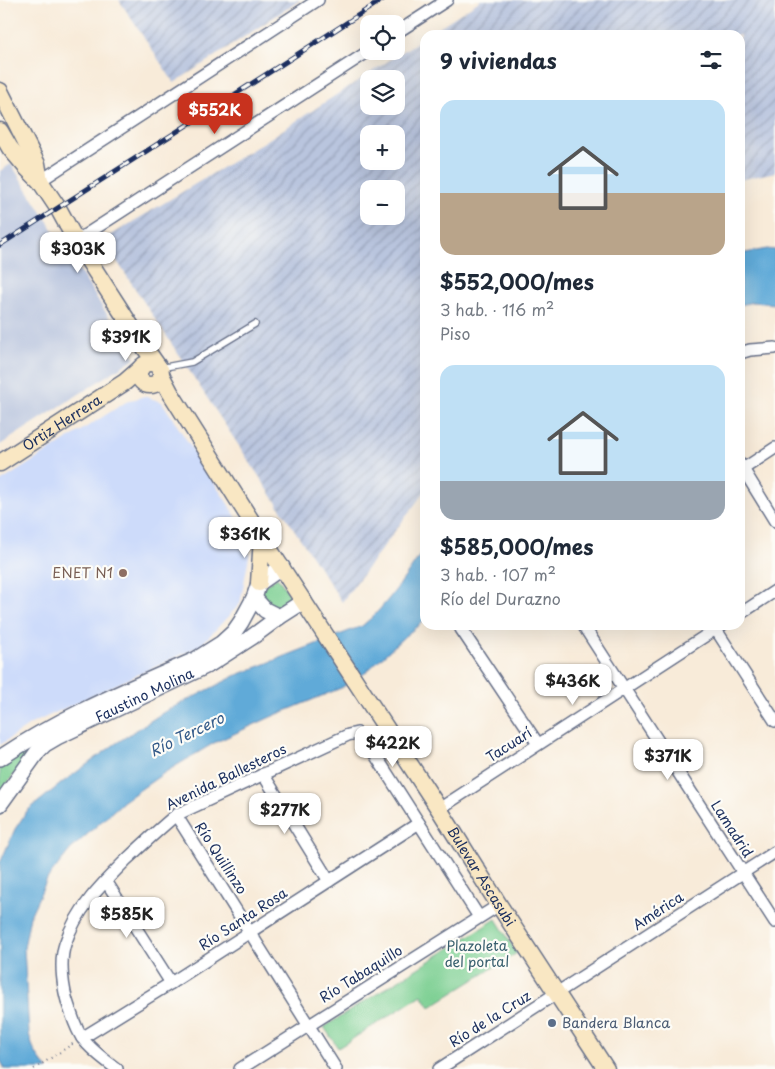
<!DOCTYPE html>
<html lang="es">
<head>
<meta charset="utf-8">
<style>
  :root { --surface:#fff; --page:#f2f2f3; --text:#1f2937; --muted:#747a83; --accent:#c8321e }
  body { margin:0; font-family:"Playpen Sans",sans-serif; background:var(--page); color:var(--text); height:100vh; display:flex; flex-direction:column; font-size:19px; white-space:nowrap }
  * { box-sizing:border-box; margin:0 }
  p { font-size:16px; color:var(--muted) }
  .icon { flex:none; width:28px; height:28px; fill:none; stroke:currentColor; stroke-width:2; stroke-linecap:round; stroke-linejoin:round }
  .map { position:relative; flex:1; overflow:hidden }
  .side { position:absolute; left:420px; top:30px; width:325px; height:600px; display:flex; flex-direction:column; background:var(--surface); border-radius:15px; box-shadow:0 5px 20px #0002 }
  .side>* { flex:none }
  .buttons { position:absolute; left:360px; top:15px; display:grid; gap:10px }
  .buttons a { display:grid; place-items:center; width:45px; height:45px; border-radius:10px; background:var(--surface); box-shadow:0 5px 20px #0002; font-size:25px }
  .price { position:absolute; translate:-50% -42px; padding:0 11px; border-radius:10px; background:#fff; color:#222; font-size:16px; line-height:32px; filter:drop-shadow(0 1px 2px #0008) }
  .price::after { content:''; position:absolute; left:50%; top:30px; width:15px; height:11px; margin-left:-8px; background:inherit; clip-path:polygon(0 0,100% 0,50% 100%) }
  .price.active { background:var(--accent); color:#fff }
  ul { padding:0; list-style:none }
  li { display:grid; align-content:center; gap:10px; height:265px; padding:0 20px }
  li span { display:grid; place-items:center; height:155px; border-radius:15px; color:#555 }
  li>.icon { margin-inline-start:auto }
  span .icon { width:90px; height:90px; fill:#fffc; stroke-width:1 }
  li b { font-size:21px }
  h2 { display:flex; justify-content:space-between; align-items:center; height:60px; padding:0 20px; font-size:21px }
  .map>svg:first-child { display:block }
  .built { fill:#cddbfa }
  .industrial { fill:url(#industrial-furrows); fill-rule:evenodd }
  .railway { fill:#b9c5de }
  .green { fill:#7bcf92; stroke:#4b7f78 }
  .water { fill:#60aad8; stroke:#3e6c9b }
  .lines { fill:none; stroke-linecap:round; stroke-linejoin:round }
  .service-casing { stroke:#687189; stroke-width:8 }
  .minor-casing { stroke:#687189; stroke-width:14 }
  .tertiary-casing { stroke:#687189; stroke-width:18 }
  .secondary-casing { stroke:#687189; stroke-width:19 }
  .path { stroke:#687189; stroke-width:2; stroke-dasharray:1 4; stroke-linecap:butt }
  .service { stroke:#fff; stroke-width:5.5 }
  .minor { stroke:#fff; stroke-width:11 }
  .tertiary { stroke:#fff; stroke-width:15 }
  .secondary { stroke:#f9e7c3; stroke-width:16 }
  .rail-casing { stroke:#1b2f5e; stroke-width:5 }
  .rail { stroke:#fdfcf7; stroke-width:3; stroke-dasharray:9; stroke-linecap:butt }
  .education-dot { fill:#8d6e63; stroke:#fdfcf7; stroke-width:2 }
  .service-dot { fill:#5c6f8a; stroke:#fdfcf7; stroke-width:2 }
  .labels { text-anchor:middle; stroke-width:4.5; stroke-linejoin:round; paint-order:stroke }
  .street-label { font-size:14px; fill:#1b2f5e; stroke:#fdfcf7 }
  .education-label { font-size:14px; fill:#785e54; stroke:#fdfcf7; text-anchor:end }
  .park-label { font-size:14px; fill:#385f6e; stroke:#fdfcf7 }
  .service-label { font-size:14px; fill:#4e5e75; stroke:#fdfcf7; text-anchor:start }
  .water-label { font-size:15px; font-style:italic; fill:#335a89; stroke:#fdfcf7 }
</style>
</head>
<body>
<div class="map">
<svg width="775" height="1069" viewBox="0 0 775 1069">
  <defs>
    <pattern id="industrial-furrows" width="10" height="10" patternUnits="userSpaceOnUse" patternTransform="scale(1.25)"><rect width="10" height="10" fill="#b9c5de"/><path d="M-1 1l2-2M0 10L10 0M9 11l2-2" fill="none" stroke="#96a0b7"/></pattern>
  </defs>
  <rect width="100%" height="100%" fill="#fdfcf7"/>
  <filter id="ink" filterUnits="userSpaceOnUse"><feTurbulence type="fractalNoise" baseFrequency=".02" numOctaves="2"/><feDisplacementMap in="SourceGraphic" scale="10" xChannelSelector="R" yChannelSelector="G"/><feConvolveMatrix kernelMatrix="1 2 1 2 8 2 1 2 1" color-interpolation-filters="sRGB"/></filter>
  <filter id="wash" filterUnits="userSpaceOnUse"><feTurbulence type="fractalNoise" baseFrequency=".0096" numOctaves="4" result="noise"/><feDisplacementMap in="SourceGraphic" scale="20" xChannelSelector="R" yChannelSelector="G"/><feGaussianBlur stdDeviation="1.12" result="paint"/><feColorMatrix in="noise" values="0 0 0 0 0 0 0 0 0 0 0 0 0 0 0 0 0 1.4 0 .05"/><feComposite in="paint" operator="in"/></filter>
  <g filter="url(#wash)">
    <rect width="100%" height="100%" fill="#f8ebd9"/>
    <path class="built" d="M144 396 162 402 252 541 240 604 200 646 31 724 0 745V482L126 402Z"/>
    <g class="industrial">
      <path d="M119 0H300L174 83Z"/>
      <path d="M481 0H775V172L740 180V35H427Z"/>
      <path d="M425 37V491L342 602 103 240 258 146ZM369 79H396V106H369ZM369 134H396V161H369ZM369 189H396V216H369Z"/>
    </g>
    <path class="railway" d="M11 164 135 358 0 445V171Z"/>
    <g class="green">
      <path d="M277 577 288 592 290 598 288 602 279 607 267 604 261 596 262 587Z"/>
      <path d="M33 744 35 747 0 793V765Z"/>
      <path d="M496 919 517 953 430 1007 422 995 338 1048 324 1027Z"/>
    </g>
    <g class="water">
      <path d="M767 249 775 250V304L753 302 740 305V254Z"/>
      <path d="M425 548V619L419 625 405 636 365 673 341 688 273 716 214 743 164 773 124 801 70 850 47 879 30 916 24 948 29 1034C33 1050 37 1057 48 1069H5L0 1060V863L15 829 27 811 63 782 115 744 164 712 237 675 362 626C388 605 406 575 425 548Z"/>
    </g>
  </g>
  <g filter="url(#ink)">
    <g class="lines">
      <g class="service-casing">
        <path id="service" d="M160 368 192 362 255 324"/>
      </g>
      <g class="minor-casing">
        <g id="minor">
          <path d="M396 33 447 0"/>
          <path d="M40 181 318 0"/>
          <path d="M76 241 369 51"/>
          <path d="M740 353 750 350 775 348"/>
          <path d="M740 464 775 521"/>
          <path d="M743 469 775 448"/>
          <path d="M740 614 775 591"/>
          <path d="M461 625V629L538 744"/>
          <path d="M583 625 775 922"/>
          <path d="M713 625 775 721"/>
          <path d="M263 774 329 881"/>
          <path d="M439 809 722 625"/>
          <path d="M176 815 336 1069"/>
          <path d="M106 881 171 983"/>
          <path d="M82 1038 171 983 419 823"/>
          <path d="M117 1069C105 1060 92 1051 83 1039 76 1030 73 1018 69 1007 63 990 59 962 65 944 76 910 101 885 125 861 142 845 158 830 176 815L348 735 357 733 365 739 479 917"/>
          <path d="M240 1069 499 905"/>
          <path d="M439 1069 775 852"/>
        </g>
      </g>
      <g class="tertiary-casing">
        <g id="tertiary">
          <path d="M254 598 265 610 279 617"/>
          <path d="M0 758C61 717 129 689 195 660L222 643 234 632 241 622 254 598 259 583 282 567"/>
          <path id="s1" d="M0 804 38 751 45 744 57 737 210 664 252 637 279 617 304 601"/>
        </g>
      </g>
      <g class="secondary-casing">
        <g id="secondary">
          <path d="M0 91 37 164 40 181"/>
          <path d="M0 131 10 148 27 168 40 181 58 208 76 241 145 348 157 365"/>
          <circle cx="150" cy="374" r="11"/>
          <path id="s2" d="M161 375 170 392 262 538 439 809 499 905 606 1069"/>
          <path id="s3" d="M0 463 125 382 141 368"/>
          <path d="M259 583 262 538"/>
        </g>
      </g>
      <path class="path" d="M34 1069 74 1043"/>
      <use href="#service" class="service"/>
      <use href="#minor" class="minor"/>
      <use href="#tertiary" class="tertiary"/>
      <use href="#secondary" class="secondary"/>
      <g class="rail-casing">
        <path id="rail" d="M0 245 382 0"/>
      </g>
      <use href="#rail" class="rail"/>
    </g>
  </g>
  <circle class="education-dot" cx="123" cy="573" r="5"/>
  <circle class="service-dot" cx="552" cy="1023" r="5"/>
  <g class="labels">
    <g class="street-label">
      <text dy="5" stroke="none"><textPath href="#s3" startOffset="74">Ortiz Herrera</textPath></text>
      <text dy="5" stroke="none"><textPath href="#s1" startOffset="186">Faustino Molina</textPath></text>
      <text transform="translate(509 745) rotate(-33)" y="5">Tacuarí</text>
      <text transform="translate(226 777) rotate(-26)" y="5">Avenida Ballesteros</text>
      <text transform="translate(732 829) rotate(57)" y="5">Lamadrid</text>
      <text transform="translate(221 858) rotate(57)" y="5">Río Quillinzo</text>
      <text dy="5" stroke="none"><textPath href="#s2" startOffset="595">Bulevar Ascasubi</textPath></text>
      <text transform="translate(658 911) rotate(-33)" y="5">América</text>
      <text transform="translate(243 919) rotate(-33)" y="5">Río Santa Rosa</text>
      <text transform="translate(361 974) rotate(-32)" y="5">Río Tabaquillo</text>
      <text transform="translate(490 1019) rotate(-32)" y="5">Río de la Cruz</text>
    </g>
    <g class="education-label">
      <text x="113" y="578">ENET N1</text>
    </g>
    <g class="park-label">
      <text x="477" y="951">Plazoleta<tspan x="477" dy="16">del portal</tspan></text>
    </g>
    <g class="service-label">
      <text x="562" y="1028">Bandera Blanca</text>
    </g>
    <g class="water-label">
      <text transform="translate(187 735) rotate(-26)" y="5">Río Tercero</text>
    </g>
  </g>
</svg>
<div class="buttons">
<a><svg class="icon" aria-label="locate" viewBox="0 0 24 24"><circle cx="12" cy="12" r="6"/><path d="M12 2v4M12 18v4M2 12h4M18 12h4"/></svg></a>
<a><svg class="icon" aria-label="layers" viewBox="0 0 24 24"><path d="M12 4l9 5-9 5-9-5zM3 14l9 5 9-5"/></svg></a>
<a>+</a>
<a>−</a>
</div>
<b class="price active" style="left:215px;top:135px">$552K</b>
<b class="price" style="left:78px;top:274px">$303K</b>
<b class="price" style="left:126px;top:362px">$391K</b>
<b class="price" style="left:245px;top:559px">$361K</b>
<b class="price" style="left:573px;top:706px">$436K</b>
<b class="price" style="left:393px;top:768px">$422K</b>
<b class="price" style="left:668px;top:781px">$371K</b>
<b class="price" style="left:285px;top:835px">$277K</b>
<b class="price" style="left:127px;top:939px">$585K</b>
<section class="side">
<h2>9 viviendas<svg class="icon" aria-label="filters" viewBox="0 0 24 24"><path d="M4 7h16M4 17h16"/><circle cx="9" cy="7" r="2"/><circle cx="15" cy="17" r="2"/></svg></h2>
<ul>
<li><span style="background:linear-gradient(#bfe0f5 60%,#b9a48a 0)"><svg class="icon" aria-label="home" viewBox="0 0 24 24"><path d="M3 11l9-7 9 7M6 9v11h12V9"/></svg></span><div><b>$552,000/mes</b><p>3 hab. · 116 m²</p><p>Piso</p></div></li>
<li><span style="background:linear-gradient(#bfe0f5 75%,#9aa5b1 0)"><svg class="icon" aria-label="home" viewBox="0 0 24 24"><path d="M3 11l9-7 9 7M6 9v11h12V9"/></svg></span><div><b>$585,000/mes</b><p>3 hab. · 107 m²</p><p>Río del Durazno</p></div></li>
</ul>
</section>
</div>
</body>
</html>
